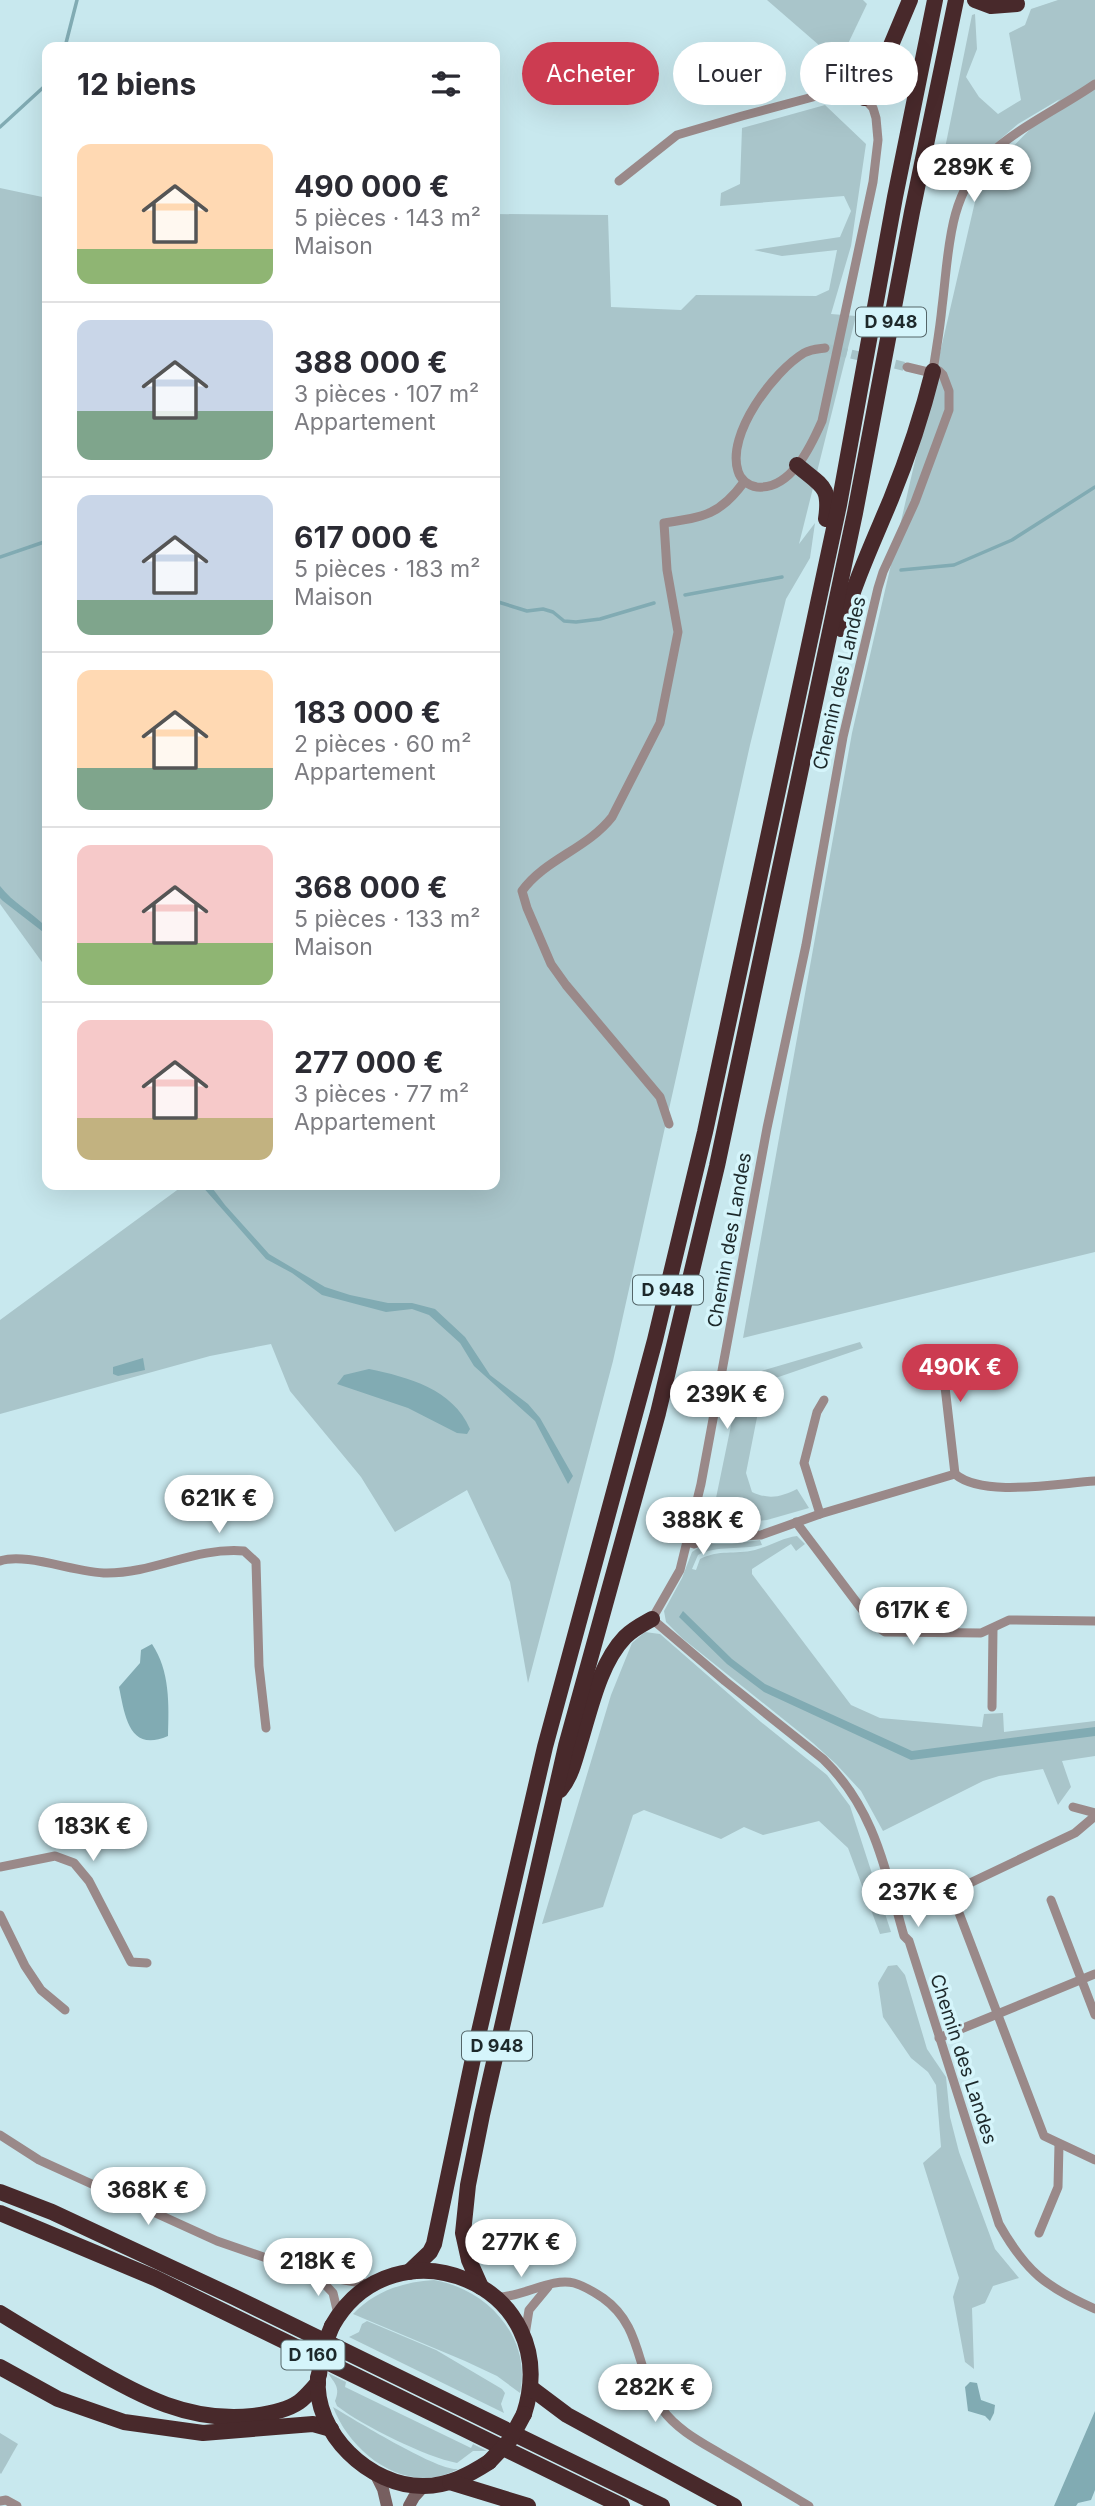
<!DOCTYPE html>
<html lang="fr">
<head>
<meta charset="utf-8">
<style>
  :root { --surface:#fff; --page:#f7f7f7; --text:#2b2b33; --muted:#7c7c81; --line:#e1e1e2; --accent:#cc3c51 }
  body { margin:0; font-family:Inter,sans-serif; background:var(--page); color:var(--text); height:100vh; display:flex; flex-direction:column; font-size:26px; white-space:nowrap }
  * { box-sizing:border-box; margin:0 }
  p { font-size:23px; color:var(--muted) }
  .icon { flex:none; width:38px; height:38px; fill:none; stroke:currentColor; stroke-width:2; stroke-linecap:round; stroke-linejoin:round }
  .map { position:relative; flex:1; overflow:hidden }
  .details { position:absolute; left:42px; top:42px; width:458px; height:1148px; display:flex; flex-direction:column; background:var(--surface); border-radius:14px; box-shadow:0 7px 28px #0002 }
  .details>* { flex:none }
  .banner { position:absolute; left:522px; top:42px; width:467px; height:63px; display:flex; gap:14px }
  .price { position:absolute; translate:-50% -60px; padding:0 16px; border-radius:24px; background:#fff; color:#222; font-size:23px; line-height:46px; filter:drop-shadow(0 2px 4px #0008) }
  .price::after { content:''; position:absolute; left:50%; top:42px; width:21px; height:16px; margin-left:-10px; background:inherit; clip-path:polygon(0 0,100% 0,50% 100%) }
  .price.current { background:var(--accent); color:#fff }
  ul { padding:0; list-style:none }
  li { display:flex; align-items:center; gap:21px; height:175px; padding:0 35px }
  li+li { border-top:2px solid var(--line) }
  li span { display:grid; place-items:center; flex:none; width:196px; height:140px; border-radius:14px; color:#555 }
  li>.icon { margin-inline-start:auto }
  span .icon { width:84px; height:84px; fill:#fffc; stroke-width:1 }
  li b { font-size:30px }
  h2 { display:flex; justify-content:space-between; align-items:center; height:84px; padding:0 35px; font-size:30px }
  .chip { padding:0 24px; border-radius:32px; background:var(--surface); box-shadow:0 7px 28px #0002; font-size:24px; line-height:63px }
  .chip.current { background:var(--accent); color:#fff }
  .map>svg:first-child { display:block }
  .green { fill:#a9c5ca }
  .water { fill:#81abb3 }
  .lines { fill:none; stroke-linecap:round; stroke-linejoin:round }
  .stream { stroke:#81abb3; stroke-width:3.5 }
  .street-tunnel { stroke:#a6c2c7; stroke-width:9; stroke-dasharray:9 4.5; stroke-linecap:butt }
  .street { stroke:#9a8989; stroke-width:9 }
  .secondary { stroke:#775f60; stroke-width:12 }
  .highway { stroke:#48292b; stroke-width:16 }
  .highway-bridge { stroke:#48292b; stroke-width:16 }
  .labels { text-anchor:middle; stroke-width:7; stroke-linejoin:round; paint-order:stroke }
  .shield { fill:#d5f5fb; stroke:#546669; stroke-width:2 }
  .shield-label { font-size:18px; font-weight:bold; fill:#1d292b }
  .street-label { font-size:19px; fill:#1d292b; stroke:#d5f5fb }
</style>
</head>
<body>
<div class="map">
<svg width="1095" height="2506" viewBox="0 0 1095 2506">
  <rect width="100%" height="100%" fill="#c8e8ee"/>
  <g class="green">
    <path d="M767 0H863L867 4 845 50 835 59Z"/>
    <path d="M1058 0H1095V1252L743 1338 852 733 980 180 1060 99 1018 124 962 172 943 158 972 15 975 14 977 49 966 77 979 97 998 114 1021 100 1009 33 1025 25 1031 9Z"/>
    <path d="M825 105 866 144 851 246 831 314 856 316 799 544 815 523 810 558 786 599 750 745 613 1361 528 1683 510 1582 467 1490 395 1532 361 1477 290 1391 271 1344 210 1356 0 1414V1320L184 1185H495V214L608 215 611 307 681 310 696 295 816 296 829 290 837 250 782 256 754 250 840 237 851 211 844 196 720 206 721 193 740 184 742 128Z"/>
    <path d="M0 188 47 198V969L0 904Z"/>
    <path d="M860 1342 863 1348 764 1382 746 1473 752 1492C769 1500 781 1497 797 1489L809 1508 767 1520 741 1523 723 1516 716 1498 741 1377Z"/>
    <path d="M797 1536 805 1544 796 1551 791 1544 752 1569V1574L851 1705 880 1718 982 1727 984 1714 1003 1713 1004 1732 1095 1721V1756L1062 1761 1071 1787 1058 1805 1043 1769 999 1776 983 1781 883 1831 861 1791 836 1764 813 1743 682 1638 666 1622 664 1611 682 1578 692 1552 704 1544H732L760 1540 762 1545C741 1550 717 1545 698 1555L692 1569 696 1570 700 1559C720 1549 734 1555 755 1550 770 1546 782 1538 797 1536Z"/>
    <path d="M645 1632 660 1634 761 1722 827 1775 850 1806 891 1932 880 1934 848 1848 819 1821 763 1835 744 1827 721 1839 644 1810 633 1815 603 1907 542 1924 611 1695 632 1643Z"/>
    <path d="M897 1965 905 1975 927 2049 946 2077 950 2117 959 2152 995 2249 1019 2278 993 2286 985 2303 972 2308 974 2369 965 2362 953 2297 959 2278 923 2163 941 2147 936 2085 928 2072 911 2058 883 2017 878 1983 888 1966Z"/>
    <path d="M434 2280C487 2289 532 2337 520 2393L497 2376 465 2361 353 2314C375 2291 403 2282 434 2280Z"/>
    <path d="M367 2321 436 2350 502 2389 505 2393 501 2404 504 2413 349 2337 359 2332 362 2324Z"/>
    <path d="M328 2373 346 2382 345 2387 471 2448 473 2444 487 2451H473L457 2463C426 2457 363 2426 337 2406L335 2401C341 2387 334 2383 328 2373Z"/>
    <path d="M333 2407C353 2419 439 2472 458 2469 407 2497 351 2454 333 2407Z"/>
    <path d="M0 2433 18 2444 1 2474 0 2473Z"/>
  </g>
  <g class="water">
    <path d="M0 886C13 903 33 913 47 928V935L3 901 0 898Z"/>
    <path d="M201 1185H210L225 1205 269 1254 325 1287 350 1295 388 1303H412L435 1309 465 1337 490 1375 528 1404 540 1418 573 1476 568 1484 535 1421 474 1366 460 1343 429 1315 412 1309 386 1312 322 1295 292 1273 266 1259Z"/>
    <path d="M143 1358 145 1370 118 1376 113 1374V1367Z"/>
    <path d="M369 1369C408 1377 453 1389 470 1429L467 1434 457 1433 408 1408 337 1384 344 1375Z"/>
    <path d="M683 1611 732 1659 765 1684 912 1751 1095 1727V1736L911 1760 764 1692 727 1664 679 1617Z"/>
    <path d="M152 1644C170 1671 169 1704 168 1736 129 1753 125 1716 119 1687L140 1663 141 1650Z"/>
    <path d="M970 2382 977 2383 981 2400 995 2405 994 2413 990 2421 985 2416 968 2411 965 2387Z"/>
    <path d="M1095 2411V2490L1091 2500 1078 2503 1076 2506H1054Z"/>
  </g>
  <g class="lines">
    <g class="stream">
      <path d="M65 47 77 0"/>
      <path d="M0 127 47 84"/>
      <path d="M0 557 47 541"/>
      <path d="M901 570 954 565 1012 540 1095 487"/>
      <path d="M685 595 782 577"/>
      <path d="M495 601 527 611 543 609 553 612 564 621 576 622 600 619 654 603"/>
    </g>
    <g class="street-tunnel">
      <path d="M825 348 868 358"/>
      <path d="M882 361 907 367"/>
    </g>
    <g class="street">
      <path d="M619 181 677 135 742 116 824 94 850 92 864 98 873 108 876 118 878 140 873 182 822 421C811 446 791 490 757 487 748 486 740 479 738 471 726 434 774 371 804 353 811 349 817 349 825 348"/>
      <path d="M907 367 928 372 939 371 943 375 949 391V410L915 502 883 572 878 588 843 737 806 945 767 1128 701 1484 680 1570 652 1619 725 1681 823 1759C875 1809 885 1870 904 1936L909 1941 999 2224C1026 2272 1046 2287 1095 2309"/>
      <path d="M933 371C936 350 940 329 942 307 949 253 947 198 988 156 1015 129 1062 107 1095 84"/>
      <path d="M669 1124 660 1097 566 985 551 964 527 908 522 891C545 859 587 849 612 817L660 723 678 632 667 570 664 523C704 517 720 515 744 482"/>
      <path d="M955 1474 944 1378 951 1375 1008 1365"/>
      <path d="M820 1514 804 1463 817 1412 824 1400"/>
      <path d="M691 1522 717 1537"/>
      <path d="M796 1522 873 1624 885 1632 981 1633 1009 1620 1095 1621"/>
      <path d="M687 1542 694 1544 717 1537 761 1535 820 1514 955 1474C983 1498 1059 1483 1095 1481"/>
      <path d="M0 1561C26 1552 76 1573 107 1573 155 1573 195 1547 244 1551L256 1562 259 1666 266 1728"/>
      <path d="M992 1707 993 1629"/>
      <path d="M1073 1807 1095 1813"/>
      <path d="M1095 1816 1075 1833 951 1892 1044 2136 1095 2160"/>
      <path d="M0 1867 55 1856 74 1863 89 1881 131 1962 147 1963"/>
      <path d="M1051 1900 1095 2015"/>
      <path d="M0 1915 25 1966 41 1990 65 2010"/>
      <path d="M939 2038 1095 1974"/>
      <path d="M0 2135 39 2160 217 2241 316 2275 372 2285"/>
      <path d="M1039 2233 1058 2187 1059 2144"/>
      <path d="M316 2275 333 2293 338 2314"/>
      <path d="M496 2297C522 2298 551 2277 574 2283 585 2286 594 2292 603 2298 644 2327 635 2373 662 2409 678 2431 703 2443 726 2457 754 2473 782 2490 809 2506"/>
      <path d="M525 2335 529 2310 548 2287"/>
      <path d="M0 2501 6 2500 17 2506"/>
    </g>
    <g class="secondary">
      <path d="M375 2473 383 2489 387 2506"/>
      <path d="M409 2506 414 2497 424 2486"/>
    </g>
    <g class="highway">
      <path d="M975 0 991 6 1017 4"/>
      <path d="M864 98 889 50 910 0"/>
      <path d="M797 465C821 486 831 485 826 519"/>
      <path d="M841 629C854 583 873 542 891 499 908 457 922 415 933 371"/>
      <path d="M560 1790C571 1777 574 1762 579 1746 590 1711 599 1664 625 1637 633 1629 643 1624 652 1619"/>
      <path d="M0 2192 52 2212 234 2297 662 2506"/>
      <path d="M0 2213 155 2278 622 2506"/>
      <path d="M409 2272 430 2252 434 2244 475 2049 545 1747 655 1340 705 1132 839 505 895 197 935 0"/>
      <path d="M481 2287 469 2260 463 2233 468 2185 482 2115 566 1746 658 1413 717 1166 855 513 912 212 956 0"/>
      <path d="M0 2313C29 2331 58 2348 87 2365 140 2396 190 2423 253 2416 268 2414 286 2411 299 2402 306 2397 312 2389 318 2383"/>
      <path d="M332 2326C394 2216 566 2284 524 2414"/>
      <path d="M0 2367 58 2399 124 2422 203 2433 313 2424 331 2429"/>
      <path d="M318 2377C313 2433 370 2487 424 2486 448 2486 469 2475 489 2462"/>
      <path d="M531 2388 567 2415 734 2506"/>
      <path d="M450 2482 528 2506"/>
    </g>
    <g class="highway-bridge">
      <path d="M319 2375 322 2351 332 2326"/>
      <path d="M489 2462 510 2440 524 2414"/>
    </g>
  </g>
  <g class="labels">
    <g class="shield">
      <rect x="856" y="307.5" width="70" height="29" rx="5"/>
      <rect x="633" y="1275.5" width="70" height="29" rx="5"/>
      <rect x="462" y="2031.5" width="70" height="29" rx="5"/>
      <rect x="281.5" y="2340.5" width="63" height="29" rx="5"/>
    </g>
    <g class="shield-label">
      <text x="891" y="328">D 948</text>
      <text x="668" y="1296">D 948</text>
      <text x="497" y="2052">D 948</text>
      <text x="313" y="2361">D 160</text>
    </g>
    <g class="street-label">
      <text transform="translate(839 683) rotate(-77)" y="7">Chemin des Landes</text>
      <text transform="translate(729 1240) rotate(-80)" y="7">Chemin des Landes</text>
      <text transform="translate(964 2059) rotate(72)" y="7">Chemin des Landes</text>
    </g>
  </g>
</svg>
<b class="price" style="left:974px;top:204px">289K €</b>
<b class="price current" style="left:960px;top:1404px">490K €</b>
<b class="price" style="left:727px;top:1431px">239K €</b>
<b class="price" style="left:219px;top:1535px">621K €</b>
<b class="price" style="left:703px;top:1557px">388K €</b>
<b class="price" style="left:913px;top:1647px">617K €</b>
<b class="price" style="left:93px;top:1863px">183K €</b>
<b class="price" style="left:918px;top:1929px">237K €</b>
<b class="price" style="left:148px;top:2227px">368K €</b>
<b class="price" style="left:521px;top:2279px">277K €</b>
<b class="price" style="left:318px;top:2298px">218K €</b>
<b class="price" style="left:655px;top:2424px">282K €</b>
<div class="banner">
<a class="chip current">Acheter</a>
<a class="chip">Louer</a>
<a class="chip">Filtres</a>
</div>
<section class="details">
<h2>12 biens<svg class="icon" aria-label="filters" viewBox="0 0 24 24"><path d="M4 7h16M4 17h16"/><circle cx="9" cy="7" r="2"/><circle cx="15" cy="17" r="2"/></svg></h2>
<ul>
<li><span style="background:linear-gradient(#ffd9b3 75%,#8fb573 0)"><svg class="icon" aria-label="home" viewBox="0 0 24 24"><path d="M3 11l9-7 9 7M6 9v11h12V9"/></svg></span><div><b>490 000 €</b><p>5 pièces · 143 m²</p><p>Maison</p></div></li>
<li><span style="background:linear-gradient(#c9d6e8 65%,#7fa58c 0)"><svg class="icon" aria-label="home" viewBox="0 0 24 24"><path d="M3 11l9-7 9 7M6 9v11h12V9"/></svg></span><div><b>388 000 €</b><p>3 pièces · 107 m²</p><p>Appartement</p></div></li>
<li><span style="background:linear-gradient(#c9d6e8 75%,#7fa58c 0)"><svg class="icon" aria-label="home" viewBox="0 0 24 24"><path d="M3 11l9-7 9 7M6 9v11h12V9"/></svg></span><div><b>617 000 €</b><p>5 pièces · 183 m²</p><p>Maison</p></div></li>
<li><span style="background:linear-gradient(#ffd9b3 70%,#7fa58c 0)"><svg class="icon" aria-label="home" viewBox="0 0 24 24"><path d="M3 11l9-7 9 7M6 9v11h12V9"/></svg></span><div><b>183 000 €</b><p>2 pièces · 60 m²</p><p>Appartement</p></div></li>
<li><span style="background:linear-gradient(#f6c9c9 70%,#8fb573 0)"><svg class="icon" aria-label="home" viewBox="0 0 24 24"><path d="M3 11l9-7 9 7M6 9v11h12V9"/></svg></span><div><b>368 000 €</b><p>5 pièces · 133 m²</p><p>Maison</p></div></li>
<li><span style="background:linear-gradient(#f6c9c9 70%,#c2b280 0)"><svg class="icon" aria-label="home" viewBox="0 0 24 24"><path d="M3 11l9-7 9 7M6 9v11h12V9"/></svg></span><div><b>277 000 €</b><p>3 pièces · 77 m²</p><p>Appartement</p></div></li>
</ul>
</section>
</div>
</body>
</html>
